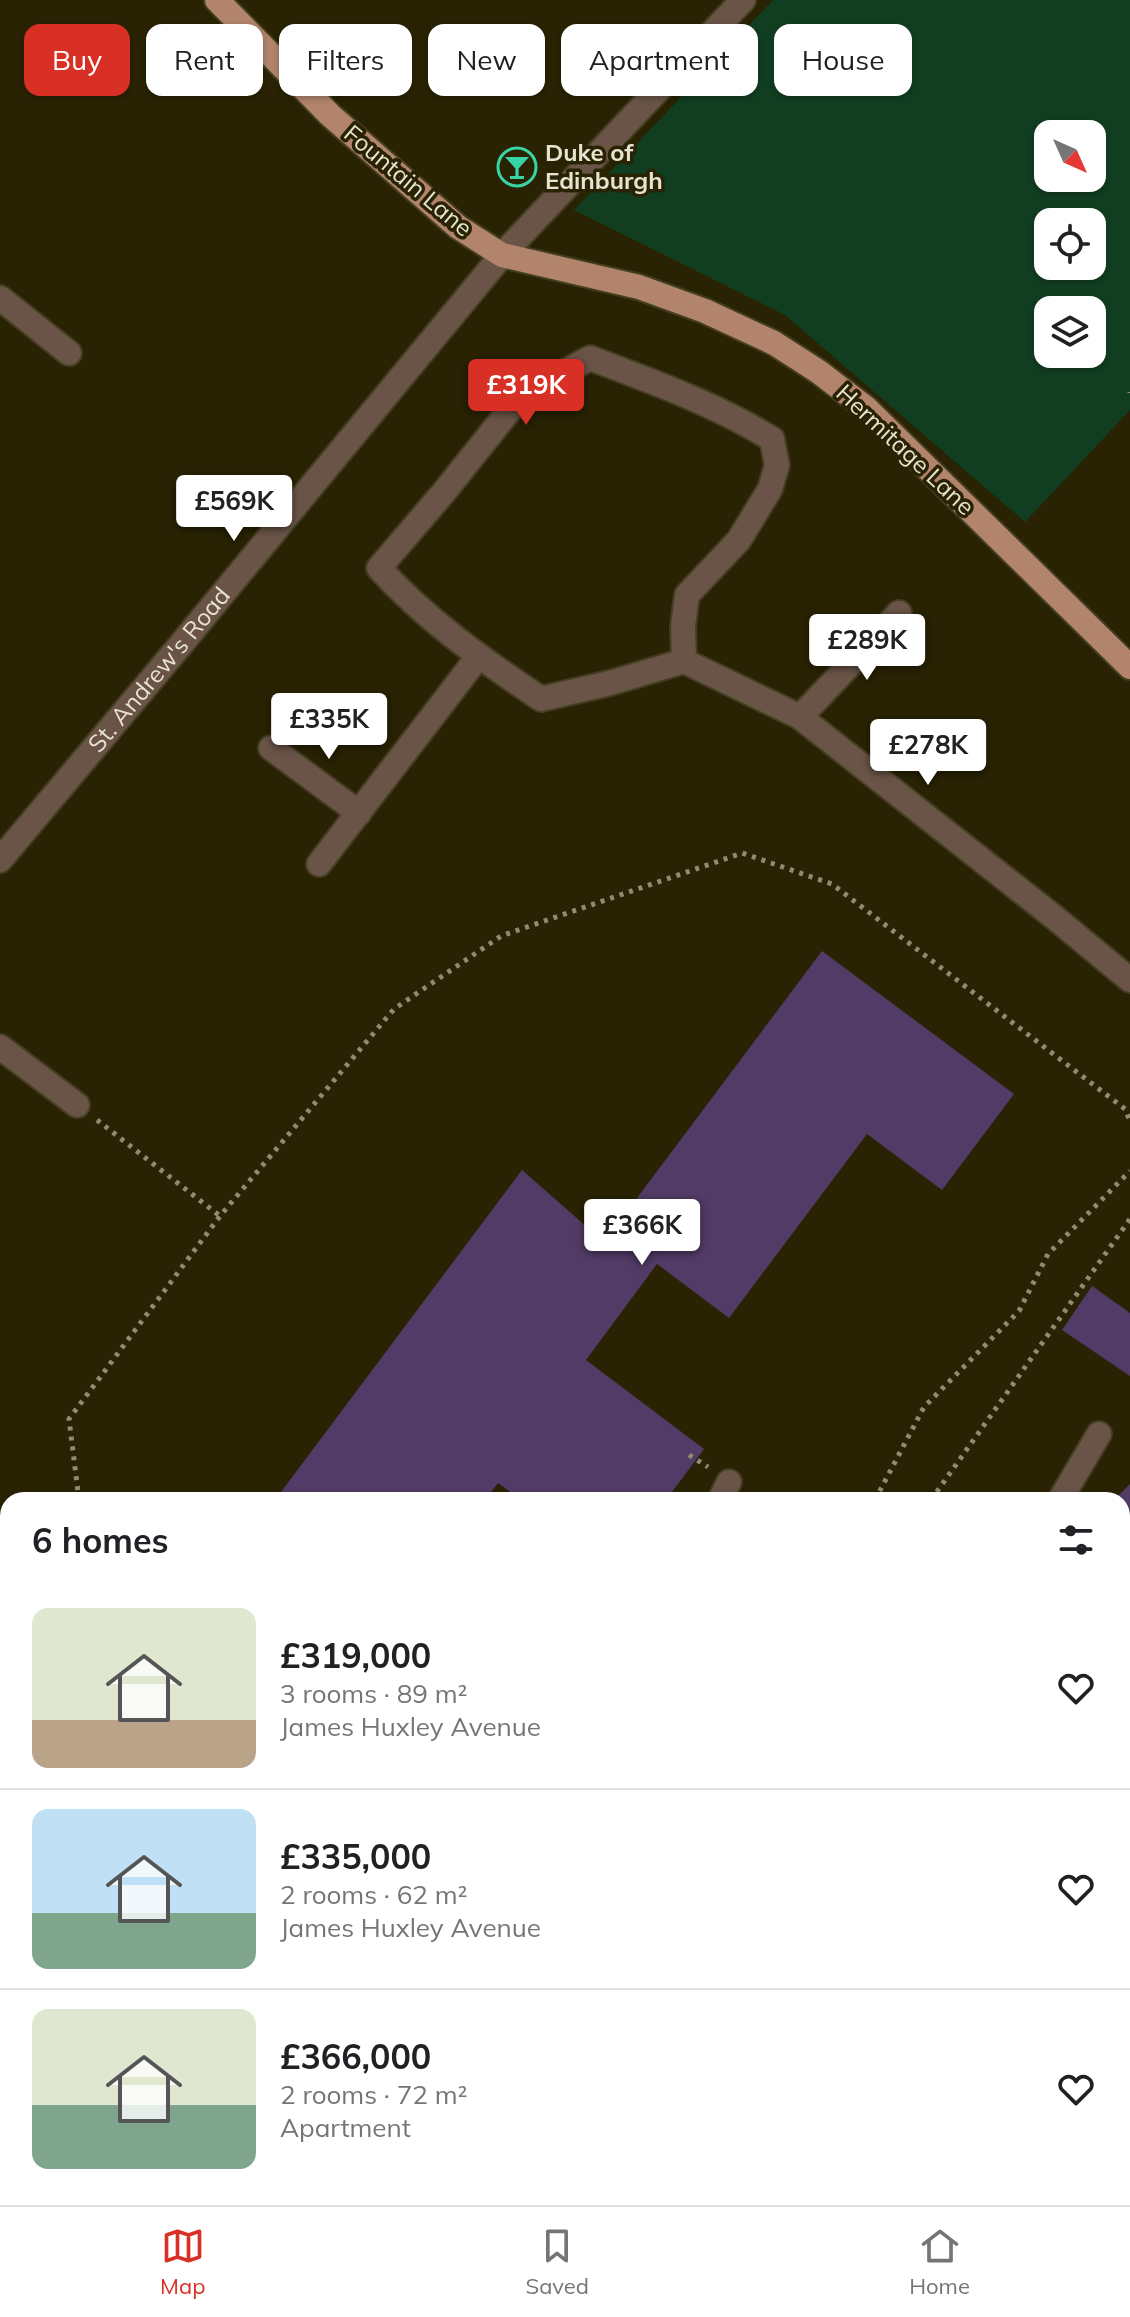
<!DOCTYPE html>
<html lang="en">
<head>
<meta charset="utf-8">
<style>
  :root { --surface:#fff; --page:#f6f6f6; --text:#202124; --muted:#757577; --line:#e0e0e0; --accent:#d93025 }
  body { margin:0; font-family:Mulish,sans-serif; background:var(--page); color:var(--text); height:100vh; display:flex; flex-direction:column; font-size:30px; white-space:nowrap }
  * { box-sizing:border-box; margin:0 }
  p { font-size:26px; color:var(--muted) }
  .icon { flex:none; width:44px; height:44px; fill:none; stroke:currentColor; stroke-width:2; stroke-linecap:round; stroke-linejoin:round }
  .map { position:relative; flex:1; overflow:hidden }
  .side { position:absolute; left:0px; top:1492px; width:1130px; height:714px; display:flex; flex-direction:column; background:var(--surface); border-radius:24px 24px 0 0; box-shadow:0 2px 6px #0004 }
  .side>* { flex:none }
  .hud { position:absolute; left:24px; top:24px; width:1082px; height:72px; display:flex; gap:16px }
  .needle { width:52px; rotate:135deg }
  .fabs { position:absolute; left:1034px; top:120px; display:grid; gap:16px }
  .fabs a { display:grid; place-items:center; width:72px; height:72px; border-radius:16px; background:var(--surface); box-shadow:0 2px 6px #0004; font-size:40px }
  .price { position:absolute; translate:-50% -68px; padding:0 18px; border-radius:8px; background:#fff; color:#222; font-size:26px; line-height:52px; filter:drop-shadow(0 2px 4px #0008) }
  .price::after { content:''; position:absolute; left:50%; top:48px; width:24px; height:18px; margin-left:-12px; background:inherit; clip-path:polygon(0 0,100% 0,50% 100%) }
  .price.active { background:var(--accent); color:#fff }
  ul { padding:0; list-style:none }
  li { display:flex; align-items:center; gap:24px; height:200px; padding:0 32px }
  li+li { border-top:2px solid var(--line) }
  li span { display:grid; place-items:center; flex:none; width:224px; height:160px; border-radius:16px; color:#555 }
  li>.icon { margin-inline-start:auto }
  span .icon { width:96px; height:96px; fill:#fffc; stroke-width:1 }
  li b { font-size:34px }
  h2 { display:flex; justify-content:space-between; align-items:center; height:96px; padding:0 32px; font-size:34px }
  .chip { padding:0 28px; border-radius:16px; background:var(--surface); box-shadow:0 2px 6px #0004; font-size:28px; line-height:72px }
  .chip.active { background:var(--accent); color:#fff }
  .dock { display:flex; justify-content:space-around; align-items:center; height:112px; border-top:2px solid var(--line); background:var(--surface); font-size:22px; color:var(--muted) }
  .dock a { display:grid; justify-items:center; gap:4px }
  .dock .active { color:var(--accent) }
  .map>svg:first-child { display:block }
  .green { fill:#113e20; fill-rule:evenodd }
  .building { fill:#533b67 }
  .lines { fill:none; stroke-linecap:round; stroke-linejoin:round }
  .minor-casing { stroke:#443e20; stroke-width:28 }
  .major-casing { stroke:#443e20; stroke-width:28 }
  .path { stroke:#908b73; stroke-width:5; stroke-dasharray:4 6; stroke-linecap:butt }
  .minor { stroke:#6a5448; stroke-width:24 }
  .major { stroke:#b1846b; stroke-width:24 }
  .labels { text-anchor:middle; stroke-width:7; stroke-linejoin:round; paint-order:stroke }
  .poi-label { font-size:24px; font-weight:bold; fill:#e7e3d1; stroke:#292303; text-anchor:start }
  .street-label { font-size:24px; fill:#e7e3d1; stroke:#292303 }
</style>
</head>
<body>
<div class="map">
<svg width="1130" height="2205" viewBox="0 0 1130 2205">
  <rect width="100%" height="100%" fill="#292303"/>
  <path class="green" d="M773 0H1130V410L1025 522 785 315 574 210ZM1048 134H1092V178H1048ZM1048 222H1092V266H1048ZM1048 310H1092V354H1048Z"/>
  <g class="building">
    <path d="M822 951 1014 1094 942 1190 867 1134 729 1318 657 1264 586 1360 704 1449 666 1500H521L498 1483 485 1500H293L281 1492 522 1170 604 1242Z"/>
    <path d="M1092 1286 1130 1313V1376L1062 1330Z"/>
    <path d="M1130 1484V1550L1122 1557V1500H1114Z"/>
    <path d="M1130 1683V1727L1127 1730 1130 1737 1122 1744V1691Z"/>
    <path d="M732 2198H880L884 2205H736Z"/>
  </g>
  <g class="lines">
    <g class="minor-casing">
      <g id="minor">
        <path d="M0 298 69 353"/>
        <path d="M684 661 683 626 687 595 739 540 770 489 777 465 772 439C715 404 653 382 590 358L520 397 444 492 379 568C426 620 483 660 541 699L610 683 684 661 800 717 1054 917 1130 980"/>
        <path d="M800 717 899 613"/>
        <path d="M271 748 359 813"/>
        <path id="s1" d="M0 860 183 642 502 255 743 0"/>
        <path d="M319 864 478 657"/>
        <path d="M0 1047 77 1105"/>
        <path d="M720 1500 729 1482"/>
        <path d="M1060 1500 1099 1434"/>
        <path d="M1122 1808 1130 1807"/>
        <path d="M0 1982 8 1988"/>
        <path d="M533 2198 537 2205"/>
        <path d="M282 2205 289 2198"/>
      </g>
    </g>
    <g class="major-casing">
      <path id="major" d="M217 0 330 115 458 227 502 255 639 287 705 311 774 343 819 372 866 408 1130 667"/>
    </g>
    <g class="path">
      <path d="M1130 392V393"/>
      <path d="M97 1120 220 1216"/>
      <path d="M689 1455 708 1467"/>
      <path d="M79 1500 69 1419 220 1216 394 1009 501 936 742 853 832 884 1125 1109 1130 1121"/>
      <path d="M875 1500 924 1407 1019 1311 1048 1254 1130 1171"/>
      <path d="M931 1500 1130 1219"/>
      <path d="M0 1780H8"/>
      <path d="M492 2198 496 2205"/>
      <path d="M608 2198 611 2205"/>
      <path d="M1035 2198 1038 2205"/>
    </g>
    <use href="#minor" class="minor"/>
    <use href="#major" class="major"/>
  </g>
  <defs>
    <g id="bar-ring" transform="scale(2)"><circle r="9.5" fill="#292303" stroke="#37d4a6" stroke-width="1.5"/><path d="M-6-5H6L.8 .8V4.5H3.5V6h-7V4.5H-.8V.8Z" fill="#37d4a6"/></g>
  </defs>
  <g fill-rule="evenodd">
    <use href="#bar-ring" x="517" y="167"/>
  </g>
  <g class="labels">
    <g class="poi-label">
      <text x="545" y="161">Duke of<tspan x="545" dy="28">Edinburgh</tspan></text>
    </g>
    <g class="street-label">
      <text transform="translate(408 181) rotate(40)" y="8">Fountain Lane</text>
      <text transform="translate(905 450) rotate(43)" y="8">Hermitage Lane</text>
      <text dy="8" stroke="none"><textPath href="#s1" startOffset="248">St. Andrew's Road</textPath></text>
    </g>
  </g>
</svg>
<div class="fabs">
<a><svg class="needle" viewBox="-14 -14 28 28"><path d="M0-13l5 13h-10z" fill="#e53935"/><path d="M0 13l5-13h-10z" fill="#757577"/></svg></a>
<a><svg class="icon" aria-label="locate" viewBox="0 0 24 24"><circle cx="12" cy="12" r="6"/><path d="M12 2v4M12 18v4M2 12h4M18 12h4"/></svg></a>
<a><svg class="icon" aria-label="layers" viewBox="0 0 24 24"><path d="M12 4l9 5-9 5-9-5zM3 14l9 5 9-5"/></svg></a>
</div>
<b class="price active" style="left:526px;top:427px">£319K</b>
<b class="price" style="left:234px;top:543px">£569K</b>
<b class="price" style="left:867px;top:682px">£289K</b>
<b class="price" style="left:329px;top:761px">£335K</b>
<b class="price" style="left:928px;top:787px">£278K</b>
<b class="price" style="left:642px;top:1267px">£366K</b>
<div class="hud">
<a class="chip active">Buy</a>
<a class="chip">Rent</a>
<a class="chip">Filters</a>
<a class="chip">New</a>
<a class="chip">Apartment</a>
<a class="chip">House</a>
</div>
<section class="side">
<h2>6 homes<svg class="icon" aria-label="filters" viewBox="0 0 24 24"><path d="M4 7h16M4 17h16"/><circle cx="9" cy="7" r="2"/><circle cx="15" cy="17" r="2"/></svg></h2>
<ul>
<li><span style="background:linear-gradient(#dfe7d0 70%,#b9a48a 0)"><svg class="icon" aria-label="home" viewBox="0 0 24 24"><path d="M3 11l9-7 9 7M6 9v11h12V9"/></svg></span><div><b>£319,000</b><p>3 rooms · 89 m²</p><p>James Huxley Avenue</p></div><svg class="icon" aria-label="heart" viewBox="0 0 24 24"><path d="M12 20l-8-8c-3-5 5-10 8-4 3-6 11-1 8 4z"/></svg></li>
<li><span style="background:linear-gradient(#bfe0f5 65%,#7fa58c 0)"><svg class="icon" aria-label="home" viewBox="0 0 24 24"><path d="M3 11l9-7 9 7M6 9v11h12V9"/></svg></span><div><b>£335,000</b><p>2 rooms · 62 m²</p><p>James Huxley Avenue</p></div><svg class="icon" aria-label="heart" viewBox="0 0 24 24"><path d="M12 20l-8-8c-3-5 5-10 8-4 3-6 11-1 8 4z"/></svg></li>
<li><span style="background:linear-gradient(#dfe7d0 60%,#7fa58c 0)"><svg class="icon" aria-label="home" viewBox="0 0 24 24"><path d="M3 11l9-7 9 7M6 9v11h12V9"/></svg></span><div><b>£366,000</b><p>2 rooms · 72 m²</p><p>Apartment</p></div><svg class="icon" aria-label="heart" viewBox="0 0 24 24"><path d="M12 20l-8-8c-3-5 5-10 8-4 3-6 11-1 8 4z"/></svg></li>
</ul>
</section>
</div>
<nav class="dock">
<a class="active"><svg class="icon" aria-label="map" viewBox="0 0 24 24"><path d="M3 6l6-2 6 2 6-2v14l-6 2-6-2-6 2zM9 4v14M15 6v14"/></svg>Map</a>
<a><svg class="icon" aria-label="saved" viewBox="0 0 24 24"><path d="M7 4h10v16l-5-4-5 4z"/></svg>Saved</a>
<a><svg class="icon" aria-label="home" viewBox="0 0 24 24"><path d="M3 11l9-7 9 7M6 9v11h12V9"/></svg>Home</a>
</nav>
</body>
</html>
